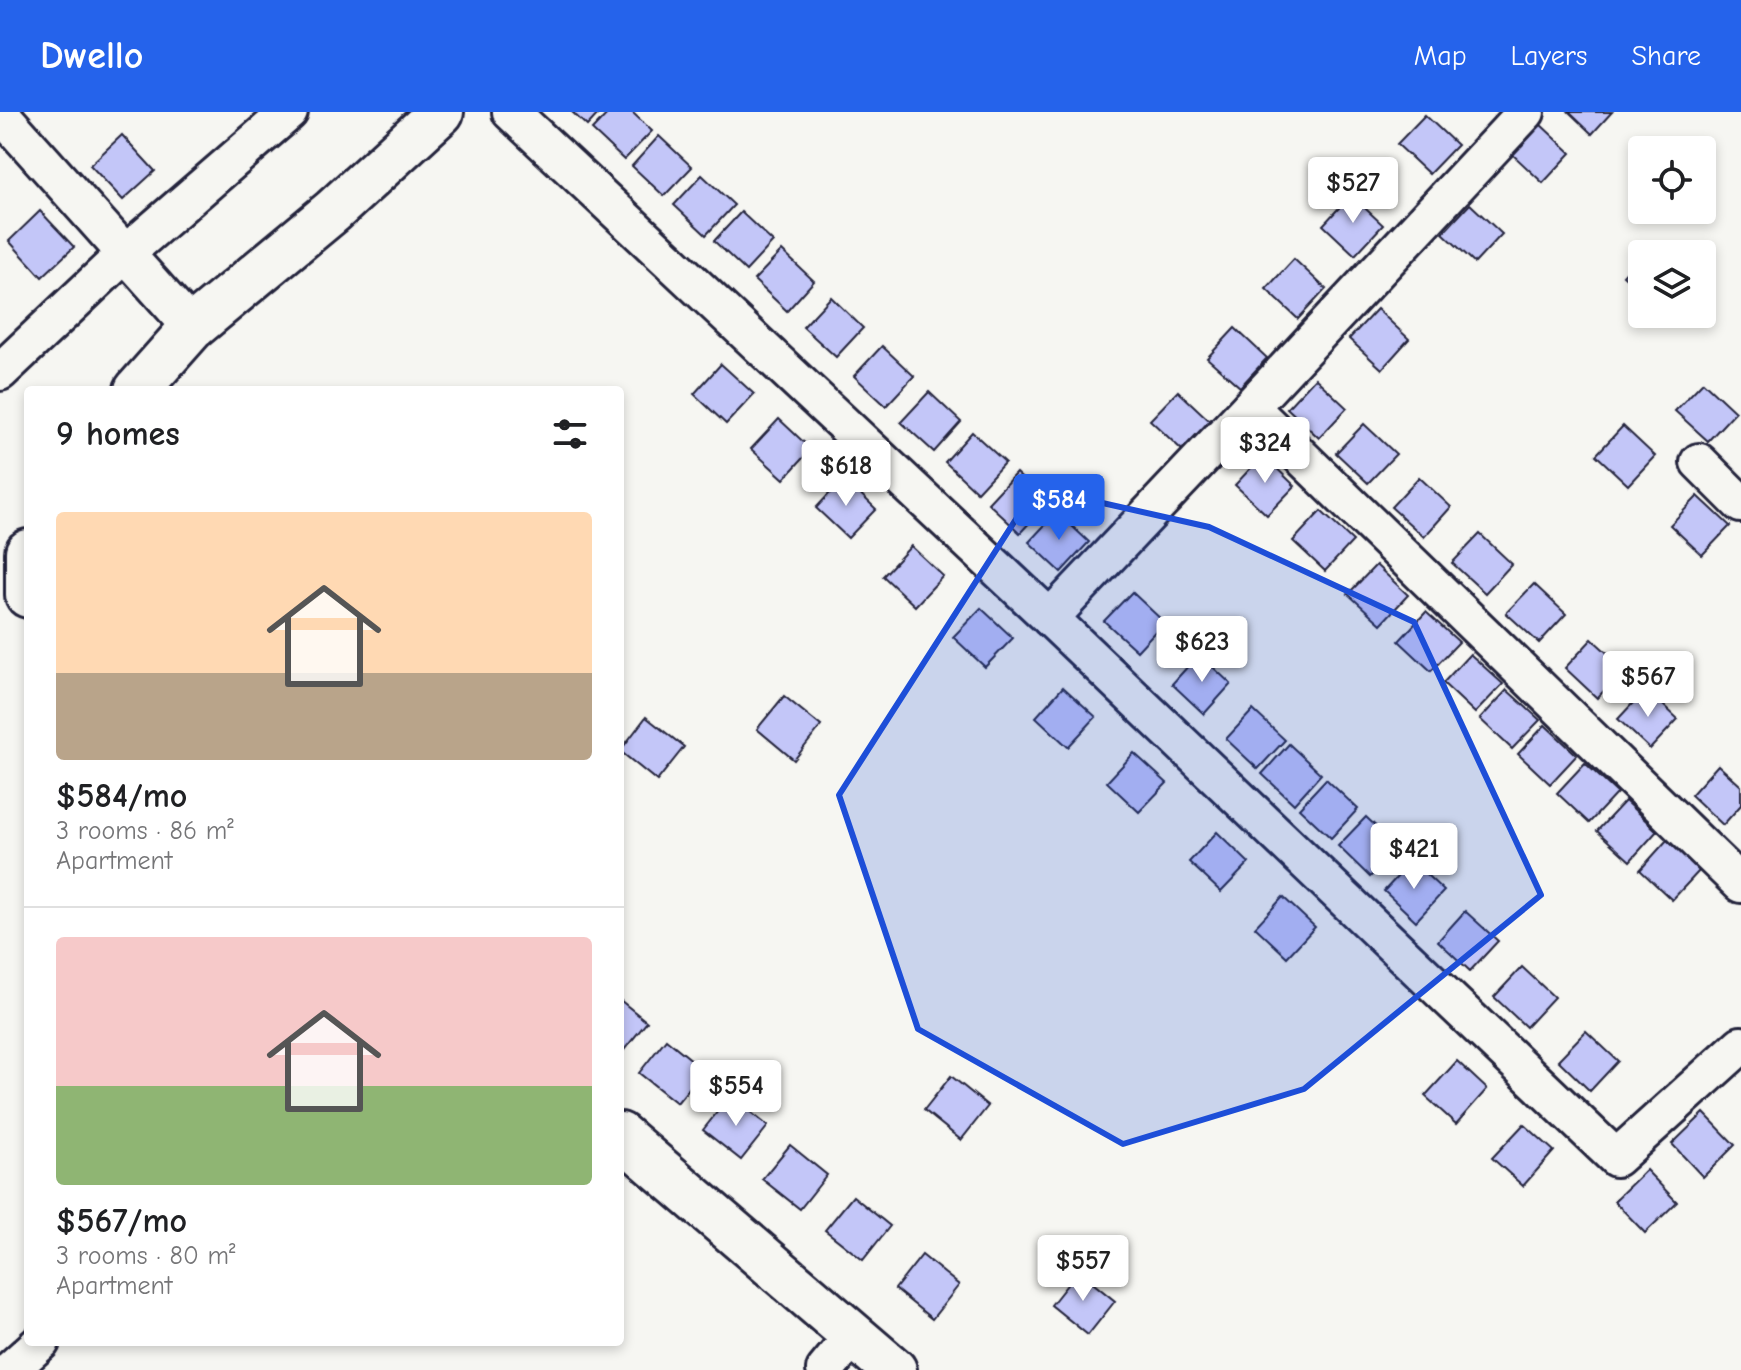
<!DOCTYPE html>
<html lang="en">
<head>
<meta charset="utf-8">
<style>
  :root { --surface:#fff; --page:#f2f2f2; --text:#202124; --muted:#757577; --line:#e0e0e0; --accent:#2563eb }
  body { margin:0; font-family:"Comic Neue",sans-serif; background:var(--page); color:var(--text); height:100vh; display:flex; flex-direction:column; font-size:30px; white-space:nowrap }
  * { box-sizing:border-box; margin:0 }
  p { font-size:26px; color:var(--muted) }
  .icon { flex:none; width:44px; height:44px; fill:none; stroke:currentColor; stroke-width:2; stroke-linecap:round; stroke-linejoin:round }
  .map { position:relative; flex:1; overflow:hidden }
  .panel { position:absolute; left:24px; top:274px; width:600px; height:960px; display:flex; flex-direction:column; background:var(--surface); border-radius:8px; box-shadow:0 4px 12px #0003 }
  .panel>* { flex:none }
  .controls { position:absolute; left:1628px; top:24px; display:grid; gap:16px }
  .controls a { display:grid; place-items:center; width:88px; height:88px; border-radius:8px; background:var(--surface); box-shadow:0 4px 12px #0003; font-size:40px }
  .price { position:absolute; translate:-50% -68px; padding:0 18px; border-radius:8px; background:#fff; color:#222; font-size:26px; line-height:52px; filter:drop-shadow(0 2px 4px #0008) }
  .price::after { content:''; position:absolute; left:50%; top:48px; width:24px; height:18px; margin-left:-12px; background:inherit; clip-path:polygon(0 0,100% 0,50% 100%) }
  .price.active { background:var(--accent); color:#fff }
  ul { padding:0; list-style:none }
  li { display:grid; align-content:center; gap:16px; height:424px; padding:0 32px }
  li+li { border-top:2px solid var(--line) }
  li span { display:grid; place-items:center; height:248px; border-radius:8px; color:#555 }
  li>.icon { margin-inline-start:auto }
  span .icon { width:144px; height:144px; fill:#fffc; stroke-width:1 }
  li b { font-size:34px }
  h2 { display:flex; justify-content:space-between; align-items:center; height:96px; padding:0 32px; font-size:34px }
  header { display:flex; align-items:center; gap:48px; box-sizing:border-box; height:112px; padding:0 40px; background:var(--accent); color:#fff }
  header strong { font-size:38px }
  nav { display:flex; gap:44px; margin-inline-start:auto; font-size:28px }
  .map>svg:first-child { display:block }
  .building { fill:#c3c6f8; stroke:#22223b; stroke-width:2 }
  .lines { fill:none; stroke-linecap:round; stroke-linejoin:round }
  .minor-casing { stroke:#22223b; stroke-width:42 }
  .tertiary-casing { stroke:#22223b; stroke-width:50 }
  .minor { stroke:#f6f6f2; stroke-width:36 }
  .tertiary { stroke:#f6f6f2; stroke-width:44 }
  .marked { fill:#1d4ed8; fill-opacity:0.2; stroke:#1d4ed8; stroke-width:6; stroke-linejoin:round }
</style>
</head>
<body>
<header>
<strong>Dwello</strong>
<nav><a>Map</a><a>Layers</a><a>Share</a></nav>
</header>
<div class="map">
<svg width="1741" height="1258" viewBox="0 0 1741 1258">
  <rect width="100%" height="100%" fill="#f6f6f2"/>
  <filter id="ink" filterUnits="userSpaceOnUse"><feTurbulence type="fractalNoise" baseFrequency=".0125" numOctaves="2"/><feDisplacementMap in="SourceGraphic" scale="16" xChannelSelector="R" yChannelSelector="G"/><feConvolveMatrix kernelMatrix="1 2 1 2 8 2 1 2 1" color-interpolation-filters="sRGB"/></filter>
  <g filter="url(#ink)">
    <g class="building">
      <path d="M572 0H600L587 14Z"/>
      <path d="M609 0H632L652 19 624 48 592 18Z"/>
      <path d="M1569 0H1612L1592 22Z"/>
      <path d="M1425 3 1457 33 1429 62 1397 32Z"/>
      <path d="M1539 11 1571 41 1543 71 1511 41Z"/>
      <path d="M122 23 155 59 123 88 90 53Z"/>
      <path d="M659 24 692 55 664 84 632 54Z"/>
      <path d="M702 63 734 93 706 123 674 93Z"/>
      <path d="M1351 83 1383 113 1355 143 1323 113Z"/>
      <path d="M1470 92 1502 122 1475 151 1443 121Z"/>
      <path d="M40 99 74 135 42 165 9 129Z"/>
      <path d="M741 100 773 130 746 159 714 129Z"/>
      <path d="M782 139 814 169 787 199 754 168Z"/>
      <path d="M1642 142V180L1623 163Z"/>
      <path d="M1294 147 1326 177 1298 207 1266 177Z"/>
      <path d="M831 185 863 216 836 245 803 215Z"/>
      <path d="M1377 197 1409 227 1382 257 1349 227Z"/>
      <path d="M1235 216 1267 246 1240 275 1207 246Z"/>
      <path d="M882 234 914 264 886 294 854 264Z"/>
      <path d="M721 252 754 282 726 312 694 282Z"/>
      <path d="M1315 266 1347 296 1319 326 1287 296Z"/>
      <path d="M1703 270 1735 300 1708 329 1675 299Z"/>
      <path d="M1178 279 1210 309 1182 338 1150 308Z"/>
      <path d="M929 280 961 310 934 340 901 310Z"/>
      <path d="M779 307 811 337 784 367 751 337Z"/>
      <path d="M1364 312 1396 342 1368 371 1336 341Z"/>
      <path d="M1623 314 1655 344 1628 373 1596 343Z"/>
      <path d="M972 320 1005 350 977 380 945 350Z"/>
      <path d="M1263 343 1295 374 1267 403 1235 373Z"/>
      <path d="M1016 361 1048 391 1020 421 988 391Z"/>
      <path d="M1419 365 1451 395 1424 425 1391 395Z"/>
      <path d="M844 366 876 397 848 426 816 396Z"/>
      <path d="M1698 384 1730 414 1702 443 1670 413Z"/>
      <path d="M1321 399 1353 429 1325 459 1293 429Z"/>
      <path d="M1057 400 1089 430 1061 460 1029 430Z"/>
      <path d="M1480 422 1512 452 1485 481 1452 451Z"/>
      <path d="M911 434 943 464 915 494 883 464Z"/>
      <path d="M1376 453 1408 483 1381 512 1348 482Z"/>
      <path d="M1534 472 1566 502 1539 531 1506 501Z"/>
      <path d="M1132 480 1164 510 1137 539 1104 509Z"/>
      <path d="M981 496 1013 526 985 555 953 525Z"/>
      <path d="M1426 500 1459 530 1431 559 1399 529Z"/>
      <path d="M1592 527 1625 557 1597 586 1565 556Z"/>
      <path d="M1199 542 1231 572 1204 602 1172 572Z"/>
      <path d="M1470 542 1503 572 1475 601 1443 571Z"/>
      <path d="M1063 575 1096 605 1068 635 1036 605Z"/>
      <path d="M1646 577 1678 607 1650 637 1618 607Z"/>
      <path d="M1507 578 1540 608 1512 637 1480 607Z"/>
      <path d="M784 584 821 614 794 648 757 617Z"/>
      <path d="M1253 598 1285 628 1258 657 1226 627Z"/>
      <path d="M646 605 684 635 657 669 620 639Z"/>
      <path d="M1545 613 1577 643 1550 672 1518 642Z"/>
      <path d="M1289 632 1321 662 1294 692 1262 662Z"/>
      <path d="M1134 641 1167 671 1139 700 1107 670Z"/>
      <path d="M1585 651 1617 681 1589 711 1557 681Z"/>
      <path d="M1718 653 1741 674V693L1723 713 1691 683Z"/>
      <path d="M1326 667 1358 697 1331 726 1299 696Z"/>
      <path d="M1625 689 1657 719 1630 749 1597 719Z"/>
      <path d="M1366 705 1398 735 1370 765 1338 734Z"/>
      <path d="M1217 720 1249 751 1221 780 1189 750Z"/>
      <path d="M1667 728 1700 758 1672 788 1640 758Z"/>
      <path d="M1412 749 1444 779 1416 809 1384 779Z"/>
      <path d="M1283 785 1315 815 1287 845 1255 815Z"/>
      <path d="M1465 799 1498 829 1470 859 1438 829Z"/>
      <path d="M1522 855 1554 885 1526 915 1494 885Z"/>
      <path d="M620 888 647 910 620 943Z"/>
      <path d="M1586 919 1618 949 1590 979 1558 948Z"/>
      <path d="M666 927 704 958 677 991 639 961Z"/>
      <path d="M1457 949 1487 977 1456 1012 1425 984Z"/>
      <path d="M951 964 988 994 961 1028 924 998Z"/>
      <path d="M730 984 768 1014 741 1048 703 1018Z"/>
      <path d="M1704 1001 1735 1033 1703 1065 1672 1032Z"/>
      <path d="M1524 1012 1554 1039 1523 1074 1492 1046Z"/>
      <path d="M790 1033 827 1063 800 1097 762 1067Z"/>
      <path d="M1646 1058 1677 1090 1645 1121 1614 1089Z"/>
      <path d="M853 1084 890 1114 863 1148 825 1118Z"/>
      <path d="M922 1143 959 1173 932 1207 895 1177Z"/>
      <path d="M1078 1159 1115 1189 1088 1223 1051 1193Z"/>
    </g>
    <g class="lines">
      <g class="minor-casing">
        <g id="minor">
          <path d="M511 0 1050 506 1616 1046 1741 933"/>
          <path d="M0 1 192 216"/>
          <path d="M0 260 126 141 289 0"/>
          <path d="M1250 295 1741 772"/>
          <path d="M1699 350 1741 392"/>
          <path d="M1050 506 1250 295 1526 0"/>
          <path d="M10 1258 41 1230"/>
          <path d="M825 1258 854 1223"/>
        </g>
      </g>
      <g class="tertiary-casing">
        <g id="tertiary">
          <path d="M137 278 192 216 333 99 441 0"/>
          <path d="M28 440V483"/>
          <path d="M620 1023 894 1258"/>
        </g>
      </g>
      <use href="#minor" class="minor"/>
      <use href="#tertiary" class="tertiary"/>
    </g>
  </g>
  <path class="marked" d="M1036 376 1209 415 1414 510 1541 783 1304 977 1123 1032 918 917 839 683Z"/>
</svg>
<div class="controls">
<a><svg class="icon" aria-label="locate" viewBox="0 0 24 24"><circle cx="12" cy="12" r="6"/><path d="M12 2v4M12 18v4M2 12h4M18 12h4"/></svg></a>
<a><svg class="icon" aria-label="layers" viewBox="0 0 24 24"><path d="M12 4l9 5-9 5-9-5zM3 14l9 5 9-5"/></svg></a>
</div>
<b class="price" style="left:1353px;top:113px">$527</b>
<b class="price" style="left:1265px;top:373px">$324</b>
<b class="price" style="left:846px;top:396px">$618</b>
<b class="price active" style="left:1059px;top:430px">$584</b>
<b class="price" style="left:1202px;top:572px">$623</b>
<b class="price" style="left:1648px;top:607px">$567</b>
<b class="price" style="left:1414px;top:779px">$421</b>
<b class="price" style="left:736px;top:1016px">$554</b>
<b class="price" style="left:1083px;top:1191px">$557</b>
<section class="panel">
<h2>9 homes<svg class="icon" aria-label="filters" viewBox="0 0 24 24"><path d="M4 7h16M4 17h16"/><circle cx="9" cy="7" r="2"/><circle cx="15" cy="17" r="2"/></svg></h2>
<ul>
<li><span style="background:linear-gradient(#ffd9b3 65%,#b9a48a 0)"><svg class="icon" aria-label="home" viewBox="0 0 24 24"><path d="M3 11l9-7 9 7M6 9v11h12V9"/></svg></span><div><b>$584/mo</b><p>3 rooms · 86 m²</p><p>Apartment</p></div></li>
<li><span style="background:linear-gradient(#f6c9c9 60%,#8fb573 0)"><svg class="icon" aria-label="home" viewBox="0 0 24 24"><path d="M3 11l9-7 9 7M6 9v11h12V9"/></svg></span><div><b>$567/mo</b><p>3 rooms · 80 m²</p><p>Apartment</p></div></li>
</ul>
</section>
</div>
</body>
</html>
